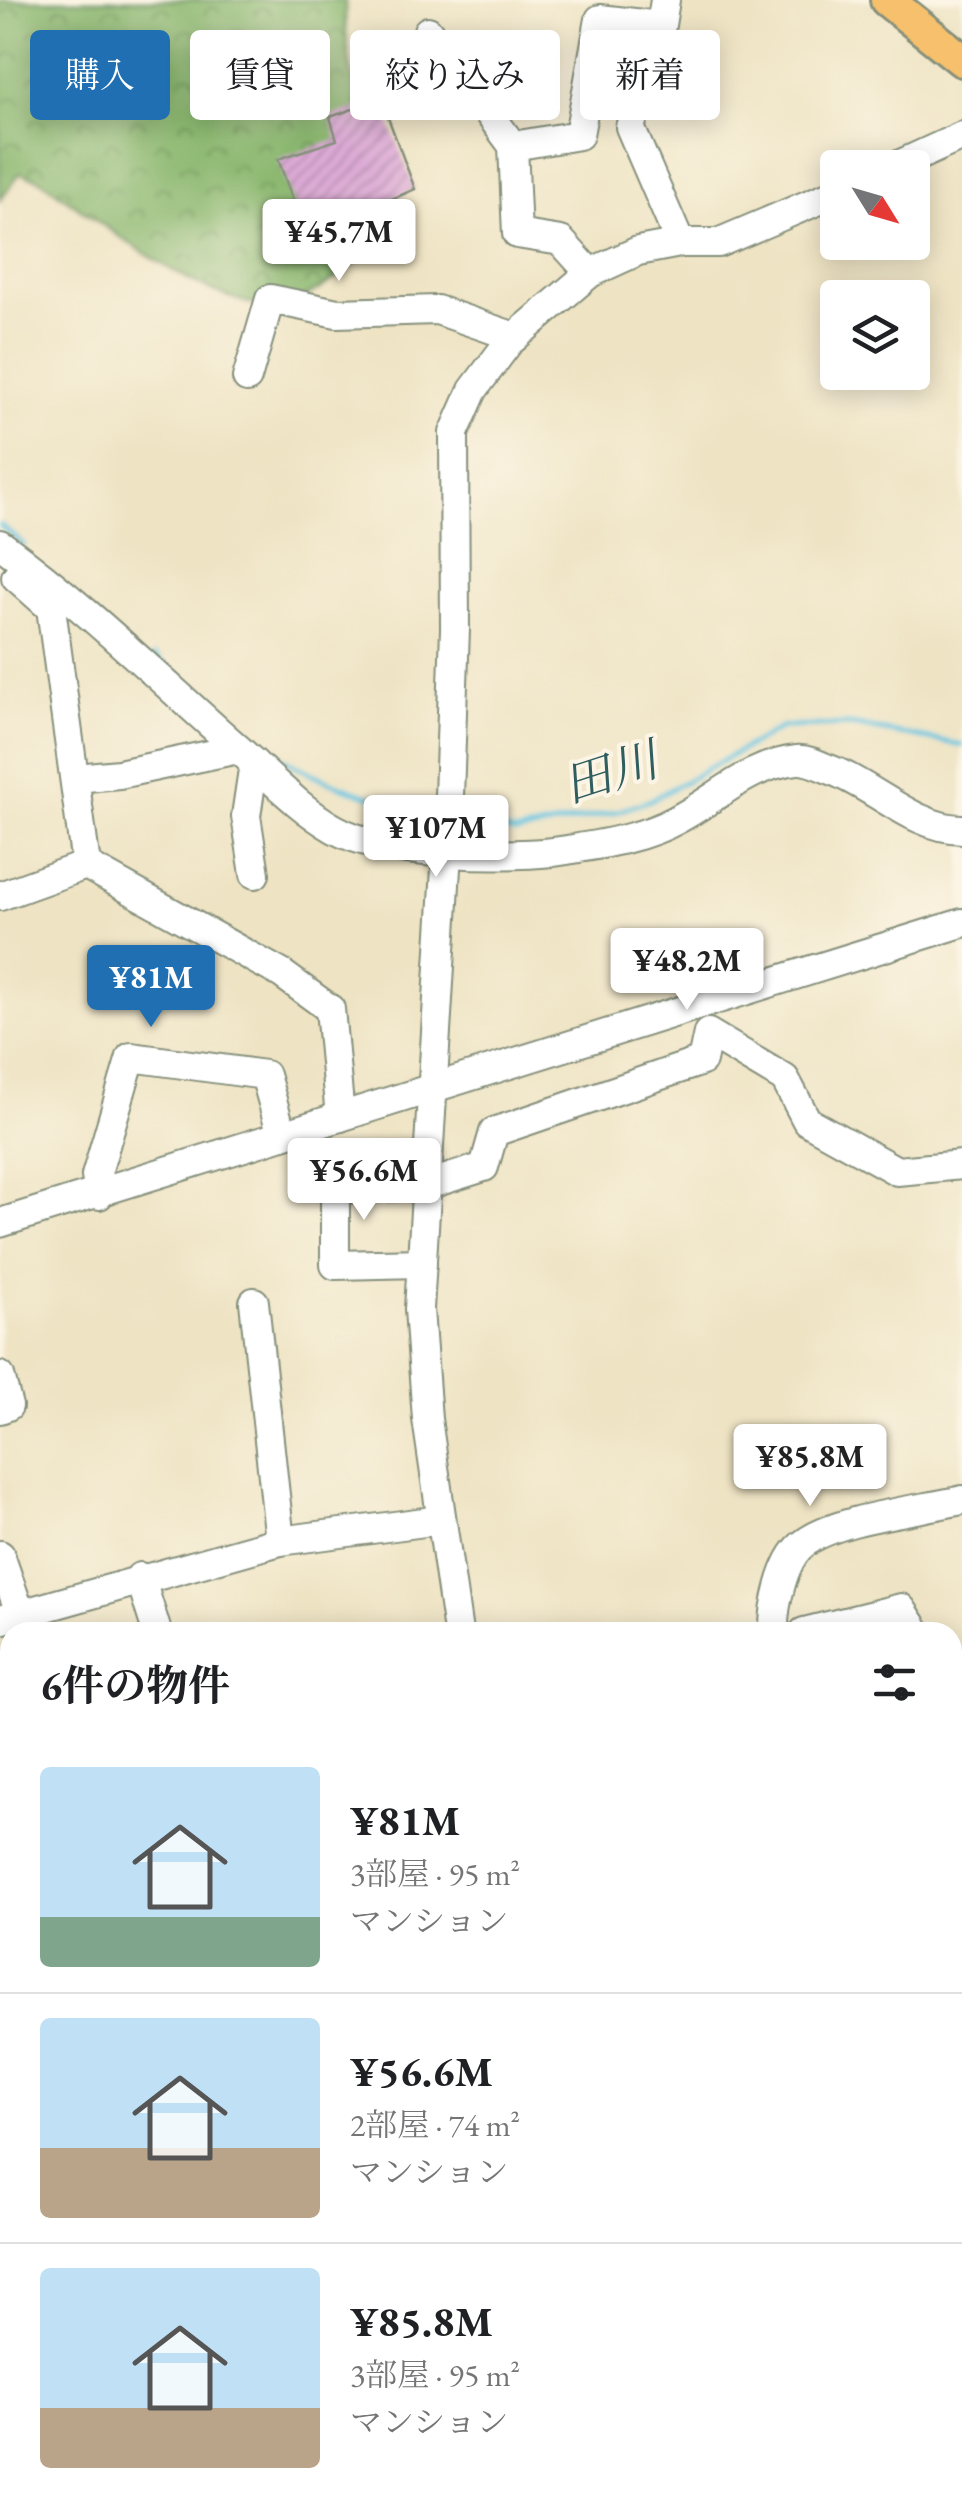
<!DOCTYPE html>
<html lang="ja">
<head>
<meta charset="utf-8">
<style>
  :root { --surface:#fff; --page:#f2f2f2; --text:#202124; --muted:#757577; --line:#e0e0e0; --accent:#1f6fb2 }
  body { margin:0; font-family:"EB Garamond","Noto Serif JP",serif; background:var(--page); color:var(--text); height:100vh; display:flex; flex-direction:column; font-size:38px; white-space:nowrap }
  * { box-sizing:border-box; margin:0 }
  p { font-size:32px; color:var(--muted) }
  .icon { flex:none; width:55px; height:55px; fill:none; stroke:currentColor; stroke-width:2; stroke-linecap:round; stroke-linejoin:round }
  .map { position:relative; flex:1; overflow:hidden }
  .side { position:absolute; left:0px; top:1622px; width:962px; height:892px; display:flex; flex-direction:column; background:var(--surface); border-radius:30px 30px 0 0; box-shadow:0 5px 25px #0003 }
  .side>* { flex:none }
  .guide { position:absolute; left:30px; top:30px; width:902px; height:90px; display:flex; gap:20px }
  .needle { width:65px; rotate:127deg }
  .buttons { position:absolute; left:820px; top:150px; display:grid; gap:20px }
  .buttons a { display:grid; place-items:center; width:110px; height:110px; border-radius:10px; background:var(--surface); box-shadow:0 5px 25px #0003; font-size:50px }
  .price { position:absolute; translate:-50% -85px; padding:0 22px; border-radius:10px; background:#fff; color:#222; font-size:32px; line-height:65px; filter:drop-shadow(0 2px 5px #0008) }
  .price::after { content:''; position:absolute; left:50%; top:60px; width:30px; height:22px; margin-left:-15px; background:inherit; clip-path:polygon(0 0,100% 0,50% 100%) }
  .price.active { background:var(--accent); color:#fff }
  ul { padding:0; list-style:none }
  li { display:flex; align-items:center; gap:30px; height:250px; padding:0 40px }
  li+li { border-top:2px solid var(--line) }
  li span { display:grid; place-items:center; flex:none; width:280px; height:200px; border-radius:10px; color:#555 }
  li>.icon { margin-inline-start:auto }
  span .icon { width:120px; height:120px; fill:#fffc; stroke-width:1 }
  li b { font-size:42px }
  h2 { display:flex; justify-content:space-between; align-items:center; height:120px; padding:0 40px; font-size:42px }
  .pill { padding:0 35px; border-radius:10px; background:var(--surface); box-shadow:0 5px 25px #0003; font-size:35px; line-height:90px }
  .pill.active { background:var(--accent); color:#fff }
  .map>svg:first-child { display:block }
  .forest { fill:url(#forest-crowns); stroke:#557a52; stroke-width:2.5 }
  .green { fill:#afd781; stroke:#678a5a; stroke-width:2.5 }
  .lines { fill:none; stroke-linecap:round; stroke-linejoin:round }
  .stream { stroke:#61c3e0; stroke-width:5 }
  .building { fill:url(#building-hatch) }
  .minor-casing { stroke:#86907c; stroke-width:32 }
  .major-casing { stroke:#86907c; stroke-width:38 }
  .minor { stroke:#fff; stroke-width:28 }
  .major { stroke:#f7c06c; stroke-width:32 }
  .rail { stroke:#1f3d34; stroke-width:5; stroke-dasharray:15 8; stroke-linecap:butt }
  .labels { text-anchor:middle; stroke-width:8; stroke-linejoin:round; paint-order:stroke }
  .water-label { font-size:48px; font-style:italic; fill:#305e5f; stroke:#fcf5e5 }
</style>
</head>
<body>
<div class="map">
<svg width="962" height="2513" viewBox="0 0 962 2513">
  <defs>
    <pattern id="forest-crowns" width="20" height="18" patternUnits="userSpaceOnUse" patternTransform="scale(2.5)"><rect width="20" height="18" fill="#8bb86f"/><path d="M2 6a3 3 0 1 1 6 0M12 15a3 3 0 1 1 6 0" fill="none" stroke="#71975c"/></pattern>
    <pattern id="building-hatch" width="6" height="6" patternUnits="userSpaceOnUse" patternTransform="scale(2.5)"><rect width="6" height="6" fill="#ddaad6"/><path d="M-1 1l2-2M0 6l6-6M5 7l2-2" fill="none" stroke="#b38cae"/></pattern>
  </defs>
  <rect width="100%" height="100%" fill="#fcf5e5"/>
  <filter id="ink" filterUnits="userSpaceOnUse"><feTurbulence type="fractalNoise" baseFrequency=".01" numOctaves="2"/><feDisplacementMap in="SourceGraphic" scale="20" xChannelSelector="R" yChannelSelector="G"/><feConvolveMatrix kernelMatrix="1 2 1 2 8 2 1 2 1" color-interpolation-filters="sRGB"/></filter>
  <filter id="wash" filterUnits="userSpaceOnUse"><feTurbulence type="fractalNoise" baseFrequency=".0048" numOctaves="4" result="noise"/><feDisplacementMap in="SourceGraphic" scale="40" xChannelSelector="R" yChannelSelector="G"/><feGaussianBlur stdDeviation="2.25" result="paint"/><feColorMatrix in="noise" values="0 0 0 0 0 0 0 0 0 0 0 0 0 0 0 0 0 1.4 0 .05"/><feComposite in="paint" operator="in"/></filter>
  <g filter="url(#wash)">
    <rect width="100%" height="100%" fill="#eee3c3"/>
    <path class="forest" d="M0 0H345C345 42 350 82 366 122 381 156 394 178 402 216 375 245 320 301 279 305 212 313 93 217 39 179L20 173 0 200Z"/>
    <path class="green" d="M253 2505H622L625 2513H242Z"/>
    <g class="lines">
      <g class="stream">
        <path d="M0 525 24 545"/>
        <path d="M155 656C200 694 244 738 297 766 340 790 390 802 437 816"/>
        <path d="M457 819 516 833 616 812 653 799 783 727 851 725 962 745"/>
        <path d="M519 2513 540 2505"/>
      </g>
    </g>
    <g id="blocks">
      <path class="building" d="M381 99 415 189 306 237 278 159 337 140 330 117Z"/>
    </g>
  </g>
  <g filter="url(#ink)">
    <use href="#blocks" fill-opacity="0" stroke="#86907c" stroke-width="2.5"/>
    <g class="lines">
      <g class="minor-casing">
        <g id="minor">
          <path d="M665 0 657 50 630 127 680 243"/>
          <path d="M428 31 513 146 517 234 561 241 590 273"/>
          <path d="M513 146 579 135 600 19 660 26"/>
          <path d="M892 168 962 136"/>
          <path d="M247 378 270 299 337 313 437 310 515 337"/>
          <path d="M0 544C84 605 158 678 236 747 267 774 298 808 335 829 382 856 513 859 567 850 603 844 644 838 676 820 717 799 748 765 797 760 806 759 817 764 826 768 871 783 914 829 962 829"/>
          <path d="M16 577 51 608 86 865 282 974 330 1009 340 1117"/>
          <path d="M254 763 246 816 255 874"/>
          <path d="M76 778 119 774 238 749"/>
          <path d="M0 896 86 865"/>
          <path d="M99 1195 96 1176 131 1057 265 1075 282 1135"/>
          <path d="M0 1223 962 923"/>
          <path d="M422 1263 335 1265V1189L427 1185 484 1167 494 1132 702 1061 708 1033 785 1079 807 1121 897 1171 962 1165"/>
          <path d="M254 1302 280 1541"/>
          <path d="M0 1376 8 1406 0 1409"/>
          <path d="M0 1555 20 1613"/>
          <path d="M140 1577 157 1632"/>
          <path d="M0 1620 280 1541 440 1520"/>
          <path d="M458 1632 427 1419 419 1309 447 852 455 629 454 433 473 390 509 342 590 273 638 251 680 243H718L838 192"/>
          <path d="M774 1632C773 1608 783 1561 802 1545 834 1518 920 1510 962 1500"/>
          <path d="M804 1632 901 1608 917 1632"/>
          <path d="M952 1686 962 1701"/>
          <path d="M0 1733 10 1764"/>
          <path d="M952 1927 962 1923"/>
          <path d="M952 2101 962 2097"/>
          <path d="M952 2258 962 2255"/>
          <path d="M0 2270 10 2266"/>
          <path d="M0 2376 10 2371"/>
          <path d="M952 2456 962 2453"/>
          <path d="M0 2478 10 2504"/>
          <path d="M45 2505 48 2513"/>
          <path d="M163 2505 166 2513"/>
          <path d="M634 2505 637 2513"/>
          <path d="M785 2513 805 2505"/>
        </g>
      </g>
      <g class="major-casing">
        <g id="major">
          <path d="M887 0 962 60"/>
          <path d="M833 2505 836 2513"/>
        </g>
      </g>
      <use href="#minor" class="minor"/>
      <use href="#major" class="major"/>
      <g class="rail">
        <path d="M952 1963 962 1960"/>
        <path d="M0 2309 10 2306"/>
      </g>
    </g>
  </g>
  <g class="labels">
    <g class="water-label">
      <text transform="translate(610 772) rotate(-18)" y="17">田川</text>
    </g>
  </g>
</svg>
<div class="buttons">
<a><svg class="needle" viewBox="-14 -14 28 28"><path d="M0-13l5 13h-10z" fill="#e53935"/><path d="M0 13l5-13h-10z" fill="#757577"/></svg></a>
<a><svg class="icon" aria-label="layers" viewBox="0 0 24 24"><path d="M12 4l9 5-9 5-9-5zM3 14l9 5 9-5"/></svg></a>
</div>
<b class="price" style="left:339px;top:284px">¥45.7M</b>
<b class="price" style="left:436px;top:880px">¥107M</b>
<b class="price" style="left:687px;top:1013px">¥48.2M</b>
<b class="price active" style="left:151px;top:1030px">¥81M</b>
<b class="price" style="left:364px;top:1223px">¥56.6M</b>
<b class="price" style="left:810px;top:1509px">¥85.8M</b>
<div class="guide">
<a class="pill active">購入</a>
<a class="pill">賃貸</a>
<a class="pill">絞り込み</a>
<a class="pill">新着</a>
</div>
<section class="side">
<h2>6件の物件<svg class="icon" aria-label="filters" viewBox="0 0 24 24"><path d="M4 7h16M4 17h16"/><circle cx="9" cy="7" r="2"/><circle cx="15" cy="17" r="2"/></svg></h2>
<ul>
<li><span style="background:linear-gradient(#bfe0f5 75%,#7fa58c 0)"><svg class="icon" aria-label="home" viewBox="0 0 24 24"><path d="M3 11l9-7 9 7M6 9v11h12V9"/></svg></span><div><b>¥81M</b><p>3部屋 · 95 m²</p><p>マンション</p></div></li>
<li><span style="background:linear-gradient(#bfe0f5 65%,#b9a48a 0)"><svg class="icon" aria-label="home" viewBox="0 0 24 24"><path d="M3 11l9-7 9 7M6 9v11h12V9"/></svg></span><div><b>¥56.6M</b><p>2部屋 · 74 m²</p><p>マンション</p></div></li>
<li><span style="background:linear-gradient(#bfe0f5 70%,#b9a48a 0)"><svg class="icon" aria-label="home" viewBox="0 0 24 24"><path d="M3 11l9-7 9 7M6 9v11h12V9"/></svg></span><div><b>¥85.8M</b><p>3部屋 · 95 m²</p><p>マンション</p></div></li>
</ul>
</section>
</div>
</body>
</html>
